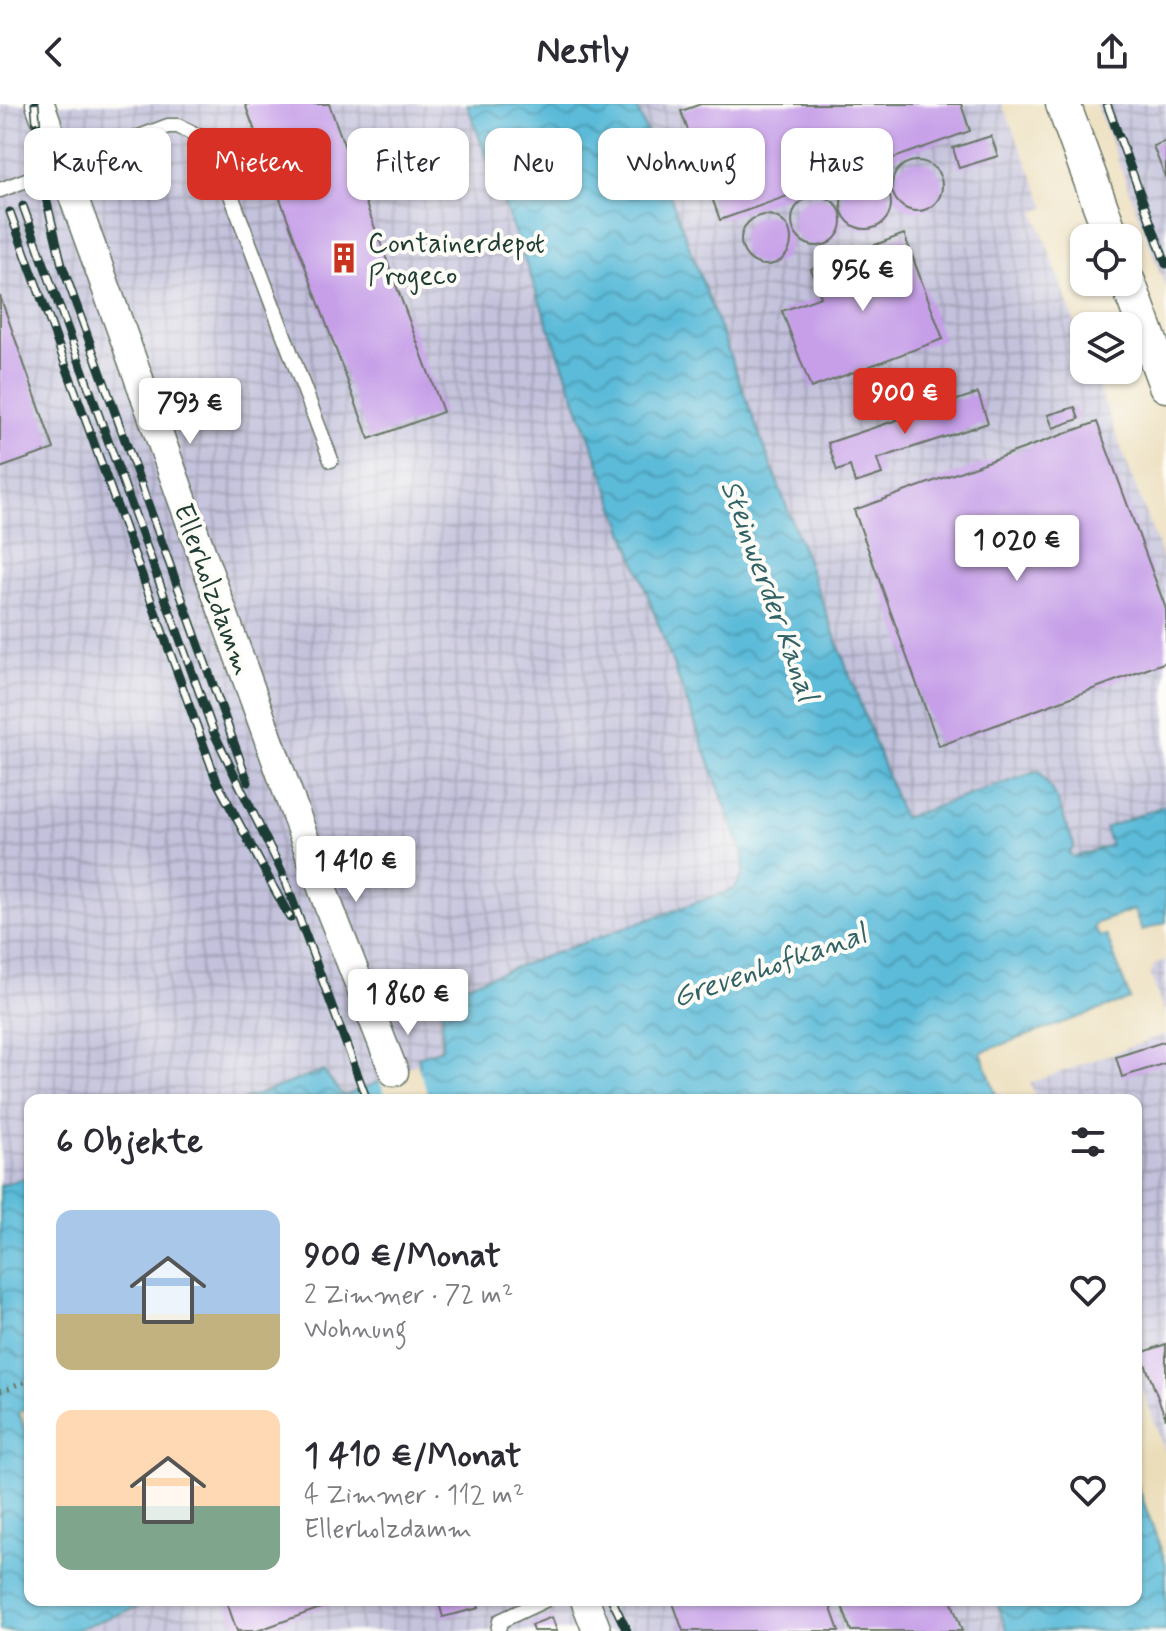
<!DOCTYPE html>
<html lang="de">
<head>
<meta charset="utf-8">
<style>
  :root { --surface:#fff; --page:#f7f7f7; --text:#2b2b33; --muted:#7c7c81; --accent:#d93025 }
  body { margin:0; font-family:Mynerve,sans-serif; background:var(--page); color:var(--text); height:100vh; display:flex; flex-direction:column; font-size:30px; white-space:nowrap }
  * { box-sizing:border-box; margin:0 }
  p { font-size:26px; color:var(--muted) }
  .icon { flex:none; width:44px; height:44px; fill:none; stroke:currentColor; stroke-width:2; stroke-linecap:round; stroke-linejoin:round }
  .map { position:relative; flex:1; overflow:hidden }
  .side { position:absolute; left:24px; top:990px; width:1118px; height:512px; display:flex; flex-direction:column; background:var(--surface); border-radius:16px; box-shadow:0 2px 6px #0004 }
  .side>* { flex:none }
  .guide { position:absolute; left:24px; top:24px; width:1118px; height:72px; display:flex; gap:16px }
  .buttons { position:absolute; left:1070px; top:120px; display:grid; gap:16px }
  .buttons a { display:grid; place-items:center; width:72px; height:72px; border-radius:16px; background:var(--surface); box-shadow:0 2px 6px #0004; font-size:40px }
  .price { position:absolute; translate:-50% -68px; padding:0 18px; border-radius:8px; background:#fff; color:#222; font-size:26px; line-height:52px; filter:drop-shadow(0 2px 4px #0008) }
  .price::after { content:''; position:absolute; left:50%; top:48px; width:24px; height:18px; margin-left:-12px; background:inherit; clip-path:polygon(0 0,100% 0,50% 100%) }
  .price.current { background:var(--accent); color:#fff }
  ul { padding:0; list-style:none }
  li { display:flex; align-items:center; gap:24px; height:200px; padding:0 32px }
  li span { display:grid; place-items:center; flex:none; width:224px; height:160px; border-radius:16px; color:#555 }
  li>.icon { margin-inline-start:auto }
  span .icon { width:96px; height:96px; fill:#fffc; stroke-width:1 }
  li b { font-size:34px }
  h2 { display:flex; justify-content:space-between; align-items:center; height:96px; padding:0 32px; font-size:34px }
  .tag { padding:0 28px; border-radius:16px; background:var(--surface); box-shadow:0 2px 6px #0004; font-size:28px; line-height:72px }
  .tag.current { background:var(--accent); color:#fff }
  header { display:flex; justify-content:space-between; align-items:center; height:104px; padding:0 32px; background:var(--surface); font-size:36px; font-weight:800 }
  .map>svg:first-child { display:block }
  .industrial { fill:url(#industrial-grid) }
  .water { fill:url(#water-waves); stroke:#3d7c86; stroke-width:2 }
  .pier { fill:#ebddb9 }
  .building { fill:#c69fe8 }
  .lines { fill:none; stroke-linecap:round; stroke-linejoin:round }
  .service-casing { stroke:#667563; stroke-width:17 }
  .minor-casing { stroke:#667563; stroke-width:31 }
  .tertiary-casing { stroke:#667563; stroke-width:37 }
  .path { stroke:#667563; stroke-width:5; stroke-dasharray:2 6; stroke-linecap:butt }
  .service { stroke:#fff; stroke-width:14 }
  .minor { stroke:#fff; stroke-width:28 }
  .tertiary { stroke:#fff; stroke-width:34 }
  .rail-casing { stroke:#1f3d34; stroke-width:9 }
  .rail { stroke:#fdfcf7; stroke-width:6; stroke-dasharray:18; stroke-linecap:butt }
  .labels { text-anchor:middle; stroke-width:8; stroke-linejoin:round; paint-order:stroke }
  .poi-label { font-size:28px; fill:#1f3d34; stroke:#fdfcf7; text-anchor:start }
  .street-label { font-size:28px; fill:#1f3d34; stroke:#fdfcf7 }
  .water-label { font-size:30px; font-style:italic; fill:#316366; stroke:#fdfcf7 }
</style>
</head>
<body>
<header><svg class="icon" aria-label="back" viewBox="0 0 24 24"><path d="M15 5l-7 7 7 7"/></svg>Nestly<svg class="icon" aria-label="share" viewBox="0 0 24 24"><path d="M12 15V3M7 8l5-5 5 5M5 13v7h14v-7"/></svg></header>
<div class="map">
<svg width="1166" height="1527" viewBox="0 0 1166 1527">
  <defs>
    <pattern id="industrial-grid" width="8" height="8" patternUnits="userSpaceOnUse" patternTransform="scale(2)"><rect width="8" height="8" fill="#c3c1db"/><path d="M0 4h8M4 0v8" fill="none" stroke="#9e9eb2"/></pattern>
    <pattern id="water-waves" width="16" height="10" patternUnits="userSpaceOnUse" patternTransform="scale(2)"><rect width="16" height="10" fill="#5bbbd9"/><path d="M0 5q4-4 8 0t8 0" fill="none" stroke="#4b99b1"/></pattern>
  </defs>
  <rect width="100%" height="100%" fill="#fdfcf7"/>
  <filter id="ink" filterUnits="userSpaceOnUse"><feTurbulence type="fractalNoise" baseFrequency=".0125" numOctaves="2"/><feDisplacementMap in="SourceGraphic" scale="16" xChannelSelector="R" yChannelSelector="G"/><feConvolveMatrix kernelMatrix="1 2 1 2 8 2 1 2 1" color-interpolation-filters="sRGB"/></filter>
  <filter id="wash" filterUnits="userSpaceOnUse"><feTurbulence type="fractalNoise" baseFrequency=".006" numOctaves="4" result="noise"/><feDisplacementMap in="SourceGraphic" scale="32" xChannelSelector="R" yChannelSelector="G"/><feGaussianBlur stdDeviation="1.8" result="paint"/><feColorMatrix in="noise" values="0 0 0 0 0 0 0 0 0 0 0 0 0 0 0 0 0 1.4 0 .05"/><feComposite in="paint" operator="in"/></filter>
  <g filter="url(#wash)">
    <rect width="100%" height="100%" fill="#ebddb9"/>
    <g class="industrial">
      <path d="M0 0H467L744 753 743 771 734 785 443 889 442 945 421 962 342 992 323 967 242 996H30V1072L0 1082Z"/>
      <path d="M636 0H1002L1046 103 1035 108 1084 244V266H1092L1166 464V701L1105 724 1111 741 1078 753 1069 750 1074 741 1056 693 1039 667 903 714Z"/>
      <path d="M1096 0H1166V185L1097 1Z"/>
      <path d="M1166 856V912L1150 871 1155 860Z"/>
      <path d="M1166 930V1350L1136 1268V996H1037L1030 979Z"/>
      <path d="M157 1496H996L1007 1527H72Z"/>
    </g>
    <g class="water">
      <path d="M467 0H636L903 714 1039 667 1056 693 1074 741 1069 750 1074 753 1111 741 1105 724 1166 701V818L1142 827 1134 806 1097 819 1094 824 1100 833 1107 832 1130 895 981 948 998 996H242L323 967 343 992 420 962 418 953 442 945 443 889 734 785 743 771 744 753Z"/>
      <path d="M30 1072V1303L19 1308 30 1341V1496H157L72 1527H0V1082Z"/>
      <path d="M1136 1377 1166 1459V1527H1007L996 1496H1136Z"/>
    </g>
    <path class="pier" d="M417 960 430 996H387L379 974Z"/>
    <g id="blocks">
      <g class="building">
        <path d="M245 0H329L443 308 369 335Z"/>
        <path d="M701 0H961L970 27 720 116 681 7Z"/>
        <path d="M991 32 998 52 959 64 953 44Z"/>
        <path d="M1166 37V75L1153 42Z"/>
        <circle cx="917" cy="82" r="25"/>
        <circle cx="866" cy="100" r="25"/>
        <circle cx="817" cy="117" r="25"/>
        <circle cx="766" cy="136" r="25"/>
        <path d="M904 130 943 235 811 284 782 207 821 193 811 165Z"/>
        <path d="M0 192 54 345 0 364Z"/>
        <path d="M978 289 988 319 877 355 882 370 855 379 850 362 837 367 828 339Z"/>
        <path d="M1075 303 1079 315 1053 324 1048 311Z"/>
        <path d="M1097 318 1166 505V558L939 642 854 406Z"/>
        <path d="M1166 937V959L1122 973 1116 953Z"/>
        <path d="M1166 1240V1315L1141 1249Z"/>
        <path d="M226 1496H336L337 1498 257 1527H237Z"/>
        <path d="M438 1496H477L479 1504 443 1513Z"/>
        <path d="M672 1496H828L839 1527H683Z"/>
        <path d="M840 1496H951L962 1527H851Z"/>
        <path d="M552 1513 557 1527H533L531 1521Z"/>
      </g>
    </g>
  </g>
  <g filter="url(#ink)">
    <use href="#blocks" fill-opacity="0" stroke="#667563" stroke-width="2"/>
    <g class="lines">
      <g class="service-casing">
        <g id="service">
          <path d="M0 86 168 22H178L211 38 331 356"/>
          <path d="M498 1527 500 1517 545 1496"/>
        </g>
      </g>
      <g class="minor-casing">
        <g id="minor">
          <path d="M40 0 329 803 394 968"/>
          <path d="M585 1496 597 1527"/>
        </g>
      </g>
      <g class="tertiary-casing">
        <g id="tertiary">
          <path d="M1063 0 1112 134"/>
          <path d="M1128 178 1166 281"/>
        </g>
      </g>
      <path class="path" d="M0 1287 30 1276"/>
      <use href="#service" class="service"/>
      <use href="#minor" class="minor"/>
      <use href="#tertiary" class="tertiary"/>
      <g class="rail-casing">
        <g id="rail">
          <path d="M35 0 41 73 62 161 248 678"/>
          <path d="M1107 0 1166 160"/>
          <path d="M23 102 214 629 282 768 367 996"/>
          <path d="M10 108 217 678 290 814"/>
          <path d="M612 1496 627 1527"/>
        </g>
      </g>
      <use href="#rail" class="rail"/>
    </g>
  </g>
  <defs>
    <g id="building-bare" transform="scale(2.4)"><path d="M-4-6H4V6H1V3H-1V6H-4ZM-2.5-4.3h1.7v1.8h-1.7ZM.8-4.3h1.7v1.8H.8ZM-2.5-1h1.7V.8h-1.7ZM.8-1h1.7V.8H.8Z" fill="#c8321e" stroke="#fdfcf7" stroke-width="2.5" paint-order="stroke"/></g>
  </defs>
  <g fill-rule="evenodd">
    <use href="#building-bare" x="344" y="154"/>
  </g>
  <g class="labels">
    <g class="poi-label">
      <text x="368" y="148">Containerdepot<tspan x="368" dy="32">Progeco</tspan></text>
    </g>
    <g class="street-label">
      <text transform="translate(214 485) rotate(70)" y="10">Ellerholzdamm</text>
    </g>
    <g class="water-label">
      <text transform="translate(770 486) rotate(70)" y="10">Steinwerder Kanal</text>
      <text transform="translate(769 861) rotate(-19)" y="10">Grevenhofkanal</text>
    </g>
  </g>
</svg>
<div class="buttons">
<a><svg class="icon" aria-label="locate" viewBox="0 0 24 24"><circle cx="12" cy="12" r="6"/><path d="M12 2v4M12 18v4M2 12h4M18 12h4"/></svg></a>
<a><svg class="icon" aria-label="layers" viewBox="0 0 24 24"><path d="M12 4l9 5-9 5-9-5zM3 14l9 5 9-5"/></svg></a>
</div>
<b class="price" style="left:863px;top:209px">956 €</b>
<b class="price current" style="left:905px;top:332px">900 €</b>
<b class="price" style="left:190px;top:342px">793 €</b>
<b class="price" style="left:1017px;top:479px">1 020 €</b>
<b class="price" style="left:356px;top:800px">1 410 €</b>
<b class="price" style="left:408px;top:933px">1 860 €</b>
<div class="guide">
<a class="tag">Kaufen</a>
<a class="tag current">Mieten</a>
<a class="tag">Filter</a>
<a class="tag">Neu</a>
<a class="tag">Wohnung</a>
<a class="tag">Haus</a>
</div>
<section class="side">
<h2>6 Objekte<svg class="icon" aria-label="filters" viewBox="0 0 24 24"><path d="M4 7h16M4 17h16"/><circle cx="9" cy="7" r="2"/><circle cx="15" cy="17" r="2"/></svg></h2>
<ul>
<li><span style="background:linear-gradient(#a9c7e8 65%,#c2b280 0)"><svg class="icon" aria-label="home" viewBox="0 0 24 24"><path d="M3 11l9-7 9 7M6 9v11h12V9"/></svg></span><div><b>900 €/Monat</b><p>2 Zimmer · 72 m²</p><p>Wohnung</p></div><svg class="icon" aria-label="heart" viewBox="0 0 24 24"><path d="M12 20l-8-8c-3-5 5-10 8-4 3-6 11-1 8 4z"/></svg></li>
<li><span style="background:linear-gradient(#ffd9b3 60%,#7fa58c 0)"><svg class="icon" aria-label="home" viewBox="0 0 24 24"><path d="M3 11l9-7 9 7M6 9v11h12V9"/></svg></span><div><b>1 410 €/Monat</b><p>4 Zimmer · 112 m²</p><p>Ellerholzdamm</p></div><svg class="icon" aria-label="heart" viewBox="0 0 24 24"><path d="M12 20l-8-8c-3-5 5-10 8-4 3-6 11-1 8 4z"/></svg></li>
</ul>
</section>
</div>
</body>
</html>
